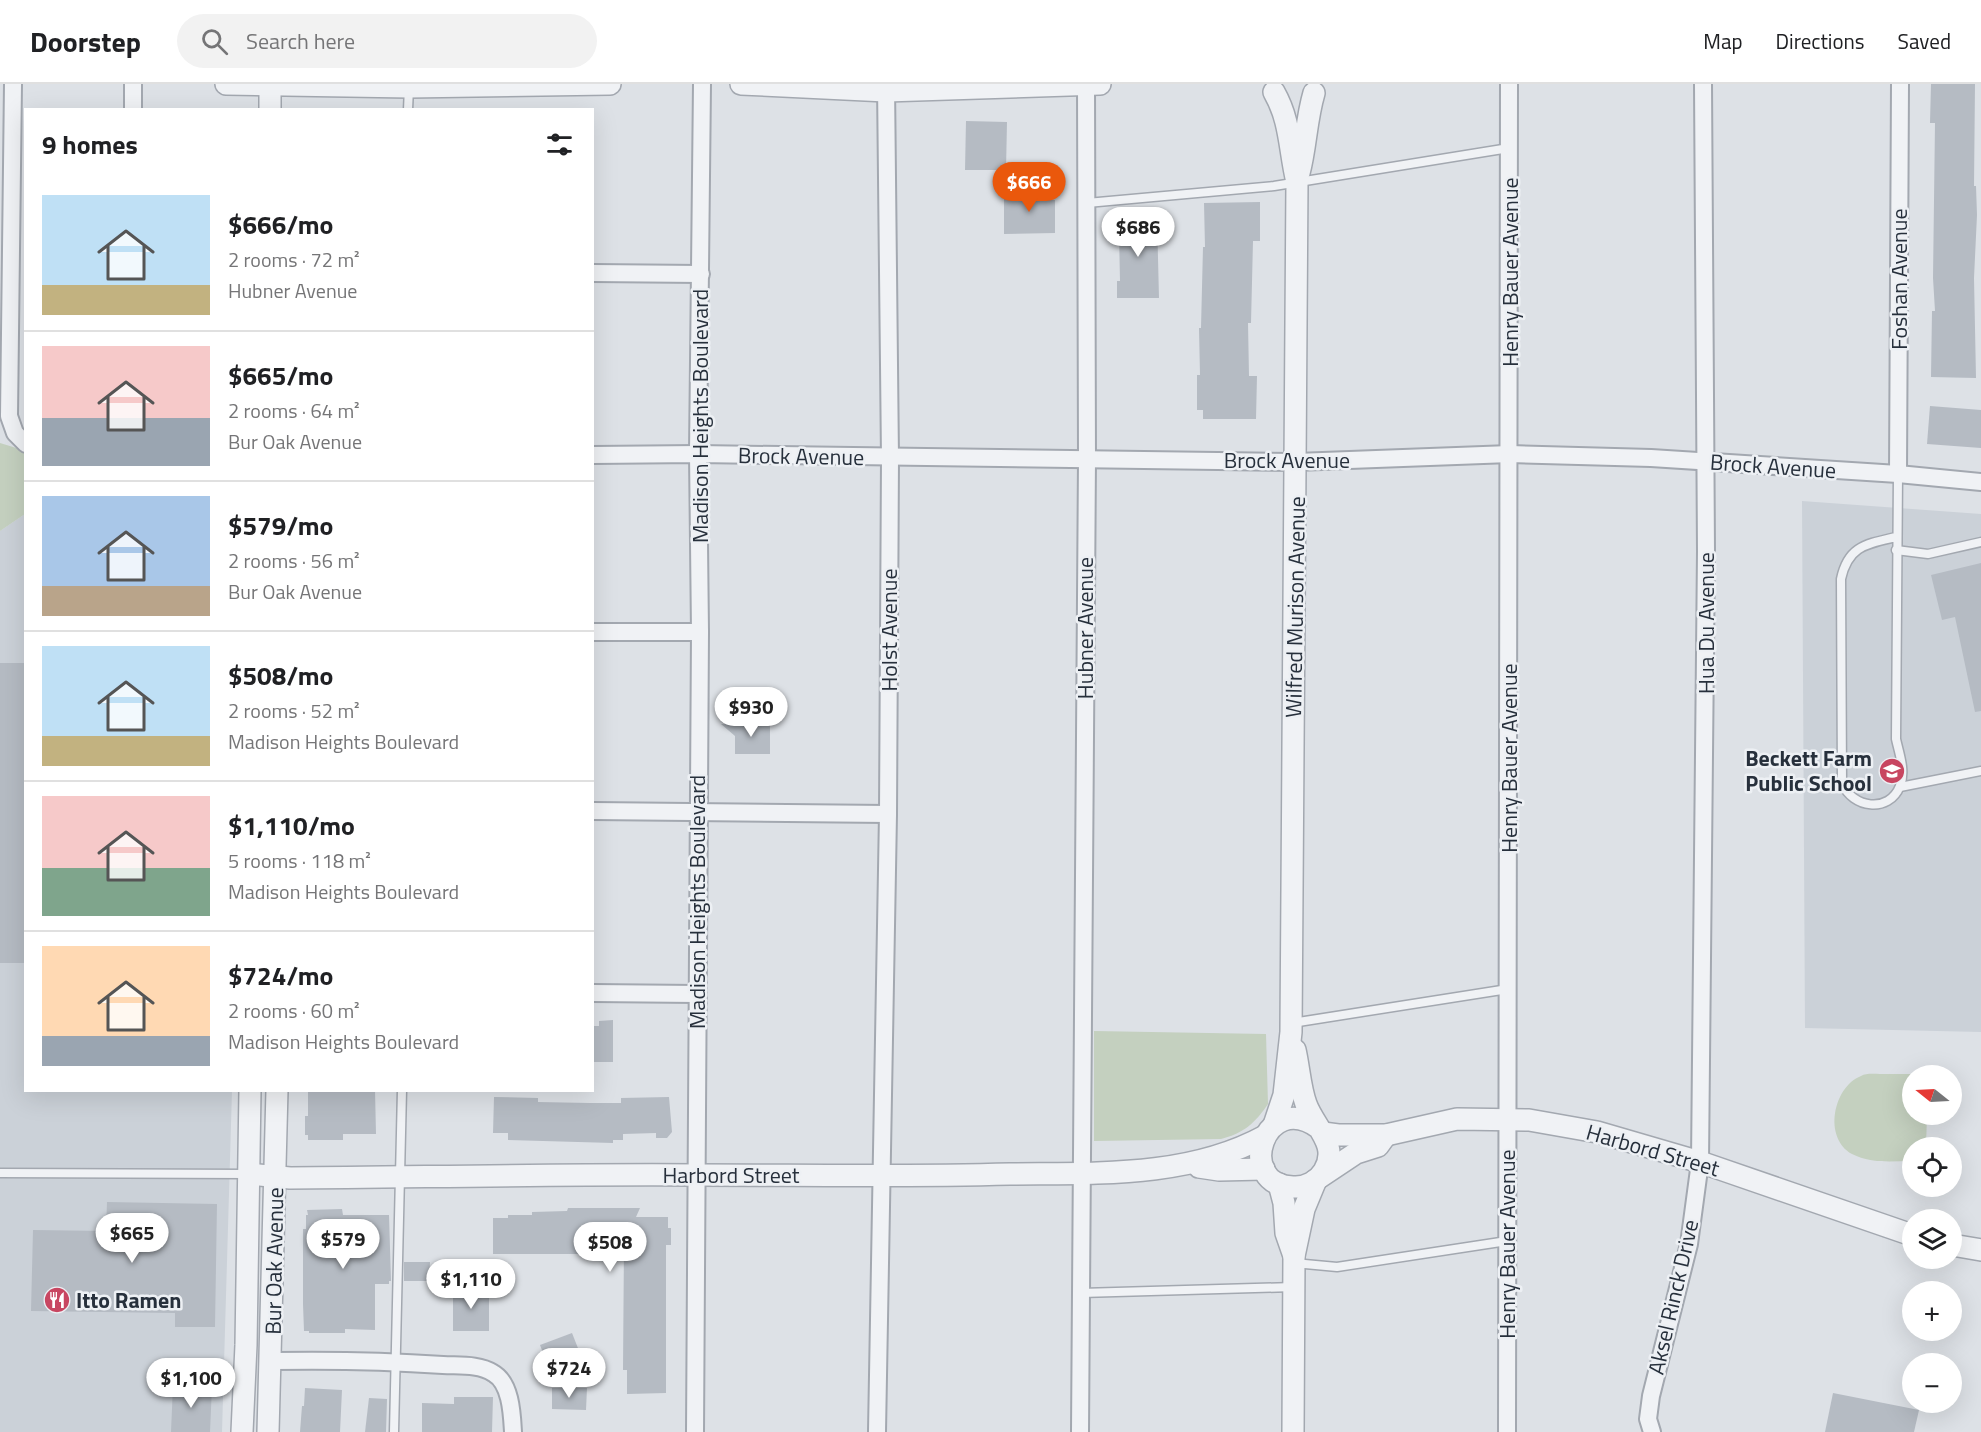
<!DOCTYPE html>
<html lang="en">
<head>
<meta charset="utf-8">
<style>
  :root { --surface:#fff; --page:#f2f2f2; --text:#202124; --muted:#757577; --line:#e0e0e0; --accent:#ea580c }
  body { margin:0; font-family:"Titillium Web",sans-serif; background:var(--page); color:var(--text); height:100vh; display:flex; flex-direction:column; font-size:22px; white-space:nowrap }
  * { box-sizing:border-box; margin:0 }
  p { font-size:20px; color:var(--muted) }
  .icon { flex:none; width:33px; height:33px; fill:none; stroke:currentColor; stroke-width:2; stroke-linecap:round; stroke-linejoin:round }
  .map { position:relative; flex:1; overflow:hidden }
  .side { position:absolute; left:24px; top:24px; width:570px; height:984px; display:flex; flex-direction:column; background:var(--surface); border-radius:0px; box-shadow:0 6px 24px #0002 }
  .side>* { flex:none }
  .needle { width:39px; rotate:288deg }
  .fabs { position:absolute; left:1902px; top:981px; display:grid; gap:12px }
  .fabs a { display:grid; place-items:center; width:60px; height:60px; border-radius:50%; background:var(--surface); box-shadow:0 6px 24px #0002; font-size:30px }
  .price { position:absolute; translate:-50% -51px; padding:0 14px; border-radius:21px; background:#fff; color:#222; font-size:20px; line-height:39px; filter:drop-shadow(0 2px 3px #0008) }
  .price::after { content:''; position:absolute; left:50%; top:36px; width:18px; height:14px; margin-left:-9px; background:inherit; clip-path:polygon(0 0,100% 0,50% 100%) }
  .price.current { background:var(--accent); color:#fff }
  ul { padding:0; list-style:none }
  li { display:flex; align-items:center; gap:18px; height:150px; padding:0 18px }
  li+li { border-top:2px solid var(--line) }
  li span { display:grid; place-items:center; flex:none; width:168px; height:120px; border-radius:0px; color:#555 }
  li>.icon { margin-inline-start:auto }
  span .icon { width:72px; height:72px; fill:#fffc; stroke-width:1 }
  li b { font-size:26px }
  h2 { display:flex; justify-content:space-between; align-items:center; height:72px; padding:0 18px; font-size:26px }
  header { display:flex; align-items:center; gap:36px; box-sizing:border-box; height:84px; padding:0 30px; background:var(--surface); border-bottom:2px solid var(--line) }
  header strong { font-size:28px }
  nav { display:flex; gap:33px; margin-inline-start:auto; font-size:21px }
  .search { width:420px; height:54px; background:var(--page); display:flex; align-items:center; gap:15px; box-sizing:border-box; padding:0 21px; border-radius:33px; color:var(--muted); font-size:22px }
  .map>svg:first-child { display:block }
  .built { fill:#cbd1d8 }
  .green { fill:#c4d0bf }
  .building { fill:#b5bbc3 }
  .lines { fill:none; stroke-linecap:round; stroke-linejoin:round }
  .service-casing { stroke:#a3a8b0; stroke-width:11 }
  .minor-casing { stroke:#a3a8b0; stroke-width:20 }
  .tertiary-casing { stroke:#a3a8b0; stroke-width:24 }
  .service { stroke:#f0f2f5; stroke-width:8 }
  .minor { stroke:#f0f2f5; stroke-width:16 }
  .tertiary { stroke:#f0f2f5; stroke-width:21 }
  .labels { text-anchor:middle; stroke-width:5; stroke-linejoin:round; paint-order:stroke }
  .street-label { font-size:22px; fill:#27303c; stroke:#edf0f4 }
  .poi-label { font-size:22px; font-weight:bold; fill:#27303c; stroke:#edf0f4; text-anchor:end }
</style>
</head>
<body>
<header>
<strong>Doorstep</strong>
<div class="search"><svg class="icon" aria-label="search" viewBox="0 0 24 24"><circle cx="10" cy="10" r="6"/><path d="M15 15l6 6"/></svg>Search here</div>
<nav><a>Map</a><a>Directions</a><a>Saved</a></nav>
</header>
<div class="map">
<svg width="1981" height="1348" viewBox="0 0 1981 1348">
  <rect width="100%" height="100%" fill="#dde1e6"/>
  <g class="built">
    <path d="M1802 417 1981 430V948L1805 944Z"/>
    <path d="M25 430 26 1006 232 1007 222 1348H0V447Z"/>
  </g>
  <g class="green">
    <path d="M0 359 26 367 25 430 0 447Z"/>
    <path d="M1094 947 1266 950 1268 1020C1255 1039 1244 1049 1221 1055L1094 1057Z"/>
    <path d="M1880 990H1927L1912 992V1030L1927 1031 1926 1063 1912 1064V1077C1892 1077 1871 1080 1852 1070 1823 1054 1833 1003 1861 992 1866 989 1874 990 1880 990Z"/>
  </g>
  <g class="building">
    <path d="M1931 0H1975L1974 102H1976L1977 131 1974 194 1976 294 1931 293 1932 227H1935L1933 194 1935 39H1930Z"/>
    <path d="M966 37 1007 38 1006 86H965Z"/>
    <path d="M1004 108 1052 109V116H1055V149L1004 150Z"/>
    <path d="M1260 118V157H1253L1251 239H1248L1249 292H1257L1256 335H1203V326H1197V291H1200L1199 244H1201L1203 163H1205L1204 119Z"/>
    <path d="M1113 134H1157L1159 214H1117V197H1120L1119 149H1113Z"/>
    <path d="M1930 322 1981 326V364L1927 360Z"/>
    <path d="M1981 479V627L1975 628 1955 533 1942 536 1931 491Z"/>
    <rect x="0" y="579" width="26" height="300"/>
    <path d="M721 640 770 641V670H735V652Z"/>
    <path d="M613 936V978H592V942H599V937Z"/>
    <path d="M308 1006H375L376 1050H343V1056H308V1051H305V1032H308Z"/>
    <path d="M494 1013 538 1014V1018L590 1019H621V1014L669 1013 672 1048 667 1054H656V1049L623 1050V1056H613V1059L508 1056V1049H493Z"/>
    <path d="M107 1118 217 1120 215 1243H175V1229L31 1227 33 1146 106 1147Z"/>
    <path d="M568 1124H640L636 1133H668V1144H671V1161H666V1309L627 1310V1286H623L624 1159 618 1170H493V1134H508V1131H532V1128L567 1127Z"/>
    <path d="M342 1125 343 1131H389L391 1197H389V1200H375V1246L345 1245V1249H309V1247H304L303 1220V1145H306V1131H308L307 1126Z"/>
    <path d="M404 1178H430L429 1197H404Z"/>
    <rect x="453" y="1205" width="36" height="42"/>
    <path d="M572 1249 585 1282 553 1295 540 1261Z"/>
    <path d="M173 1301 212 1302 210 1348H171Z"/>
    <path d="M305 1304 342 1306 340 1348H300L302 1322H304Z"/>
    <path d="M552 1304H587L586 1326 552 1325Z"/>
    <path d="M1833 1309 1919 1326 1914 1348H1825Z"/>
    <path d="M454 1313H493L492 1348H422V1319L454 1320Z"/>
    <path d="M369 1314 387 1315 386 1348H365Z"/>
  </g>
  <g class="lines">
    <g class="service-casing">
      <g id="service">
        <path d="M408 26 409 3"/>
        <path d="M1087 119 1274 102 1509 64"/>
        <path d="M1896 453C1866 460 1848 462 1841 495L1842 699C1852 724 1889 730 1900 702 1906 687 1899 669 1896 655L1898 390"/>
        <path d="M1896 466 1928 470 1981 458"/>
        <path d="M1900 703 1981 687"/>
        <path d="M1292 939 1508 905"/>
        <path d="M0 1089 249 1090"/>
        <path d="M1294 1179 1337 1183 1507 1157"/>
        <path d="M1081 1209 1293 1203"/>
        <path d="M394 1348 402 1006"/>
      </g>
    </g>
    <g class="minor-casing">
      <g id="minor">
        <path d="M13 0 9 332 15 349 26 360"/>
        <path d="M133 0V26"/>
        <path d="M592 189 701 190"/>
        <path d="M592 371 698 370 1296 378 1510 370 1651 374 1898 390 1981 398"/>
        <path d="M1898 390 1900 0"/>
        <path d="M592 548H700"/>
        <path d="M592 727 888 730"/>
        <path d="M592 909 697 910"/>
        <path d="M272 1277C329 1276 386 1277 443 1281 459 1282 479 1280 493 1289 511 1299 512 1330 513 1348"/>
        <path d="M695 1348 700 548 698 370 702 0"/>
        <path d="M877 1348 888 730 890 374 886 0"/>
        <path d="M1080 1348 1087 375 1086 0"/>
        <path d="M1507 1348 1509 0"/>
        <path d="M1652 1348 1648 1335 1651 1312 1689 1160 1700 1078 1706 467 1703 0"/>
      </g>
    </g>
    <g class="tertiary-casing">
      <g id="tertiary">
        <path d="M226 0 409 3 610 0"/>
        <path d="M741 0 886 7 1100 0"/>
        <path d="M270 26V0"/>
        <path d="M1299 89C1306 63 1306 36 1314 9"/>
        <path d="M1295 966C1299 983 1300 1004 1306 1020 1314 1043 1340 1061 1324 1087 1318 1097 1306 1104 1293 1103 1234 1101 1264 1004 1319 1044"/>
        <path d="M1274 1041 1284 1011 1291 948 1297 98C1289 65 1291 38 1274 8"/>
        <path d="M1323 1049 1338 1051H1386L1457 1035 1529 1036 1597 1048 1700 1078 1912 1151"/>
        <path d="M1199 1083 1219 1086 1264 1085"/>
        <path d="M249 1090 290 1094C426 1093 563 1090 699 1091 803 1091 906 1093 1010 1090 1095 1089 1188 1094 1265 1052"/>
        <path d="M1320 1093 1356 1069 1378 1062 1386 1051"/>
        <path d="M1279 1100 1284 1119 1286 1149 1294 1172"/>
        <path d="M1952 1161 1981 1166"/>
        <path d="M242 1348 246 1261 250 1006"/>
        <path d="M268 1348 277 1006"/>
        <path d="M1293 1348 1294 1172 1304 1125 1316 1096"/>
      </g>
    </g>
    <use href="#service" class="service"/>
    <use href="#minor" class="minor"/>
    <use href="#tertiary" class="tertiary"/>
  </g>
  <defs>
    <g id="school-disc" transform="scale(1.35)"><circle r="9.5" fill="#c84661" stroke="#edf0f4"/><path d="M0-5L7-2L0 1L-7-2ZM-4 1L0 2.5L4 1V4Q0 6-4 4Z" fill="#fff"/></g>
    <g id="restaurant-disc" transform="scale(1.35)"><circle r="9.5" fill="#c84661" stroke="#edf0f4"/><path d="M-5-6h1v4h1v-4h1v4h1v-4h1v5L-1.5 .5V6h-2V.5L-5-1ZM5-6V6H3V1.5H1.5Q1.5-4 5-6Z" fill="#fff"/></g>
  </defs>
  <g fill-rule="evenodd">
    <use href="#school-disc" x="1892" y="687"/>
    <use href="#restaurant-disc" x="57" y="1216"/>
  </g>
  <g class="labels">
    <g class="street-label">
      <text transform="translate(1510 188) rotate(-90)" y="8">Henry Bauer Avenue</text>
      <text transform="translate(1899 195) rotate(-90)" y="8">Foshan Avenue</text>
      <text transform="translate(700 332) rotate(-90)" y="8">Madison Heights Boulevard</text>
      <text transform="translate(801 372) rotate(1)" y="8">Brock Avenue</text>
      <text x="1287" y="384">Brock Avenue</text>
      <text transform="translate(1773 382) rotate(4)" y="8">Brock Avenue</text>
      <text transform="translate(1295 523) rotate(-89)" y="8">Wilfred Murison Avenue</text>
      <text transform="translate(1706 539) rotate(-90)" y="8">Hua Du Avenue</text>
      <text transform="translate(1085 544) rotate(-90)" y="8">Hubner Avenue</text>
      <text transform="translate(889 546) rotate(-90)" y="8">Holst Avenue</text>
      <text transform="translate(1509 674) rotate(-90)" y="8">Henry Bauer Avenue</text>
      <text transform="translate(697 818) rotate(-90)" y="8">Madison Heights Boulevard</text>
      <text transform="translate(1653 1066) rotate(16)" y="8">Harbord Street</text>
      <text x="731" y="1099">Harbord Street</text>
      <text transform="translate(1507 1160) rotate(-90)" y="8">Henry Bauer Avenue</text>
      <text transform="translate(274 1177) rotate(-89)" y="8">Bur Oak Avenue</text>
      <text transform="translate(1673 1213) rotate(-77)" y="8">Aksel Rinck Drive</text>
    </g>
    <g class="poi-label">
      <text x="1872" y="682">Beckett Farm<tspan x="1872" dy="25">Public School</tspan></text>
      <text x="76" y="1224" text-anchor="start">Itto Ramen</text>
    </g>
  </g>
</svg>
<div class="fabs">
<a><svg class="needle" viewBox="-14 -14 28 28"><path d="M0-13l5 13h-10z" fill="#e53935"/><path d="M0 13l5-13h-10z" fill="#757577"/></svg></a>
<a><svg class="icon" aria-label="locate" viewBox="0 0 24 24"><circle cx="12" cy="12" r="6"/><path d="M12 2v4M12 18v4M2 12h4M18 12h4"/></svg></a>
<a><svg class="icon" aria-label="layers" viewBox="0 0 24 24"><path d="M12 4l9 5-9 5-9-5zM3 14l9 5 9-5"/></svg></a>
<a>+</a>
<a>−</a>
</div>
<b class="price current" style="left:1029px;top:129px">$666</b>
<b class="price" style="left:1138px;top:174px">$686</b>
<b class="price" style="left:751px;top:654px">$930</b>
<b class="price" style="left:132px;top:1180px">$665</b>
<b class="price" style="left:343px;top:1186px">$579</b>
<b class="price" style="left:610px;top:1189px">$508</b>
<b class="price" style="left:471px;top:1226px">$1,110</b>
<b class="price" style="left:569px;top:1315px">$724</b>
<b class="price" style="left:191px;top:1325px">$1,100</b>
<section class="side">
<h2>9 homes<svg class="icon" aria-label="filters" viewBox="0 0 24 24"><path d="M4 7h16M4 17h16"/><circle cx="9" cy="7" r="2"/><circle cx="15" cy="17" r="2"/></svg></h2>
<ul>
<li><span style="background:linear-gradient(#bfe0f5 75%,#c2b280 0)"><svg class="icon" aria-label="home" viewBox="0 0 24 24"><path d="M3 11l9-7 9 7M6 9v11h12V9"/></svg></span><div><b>$666/mo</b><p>2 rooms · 72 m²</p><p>Hubner Avenue</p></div></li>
<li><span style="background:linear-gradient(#f6c9c9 60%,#9aa5b1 0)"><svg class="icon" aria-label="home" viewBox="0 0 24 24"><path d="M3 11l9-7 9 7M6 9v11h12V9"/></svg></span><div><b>$665/mo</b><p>2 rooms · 64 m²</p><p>Bur Oak Avenue</p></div></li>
<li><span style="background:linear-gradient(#a9c7e8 75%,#b9a48a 0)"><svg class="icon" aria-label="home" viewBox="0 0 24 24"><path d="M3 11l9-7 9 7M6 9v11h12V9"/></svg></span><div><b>$579/mo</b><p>2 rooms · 56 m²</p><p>Bur Oak Avenue</p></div></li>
<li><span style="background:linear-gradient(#bfe0f5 75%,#c2b280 0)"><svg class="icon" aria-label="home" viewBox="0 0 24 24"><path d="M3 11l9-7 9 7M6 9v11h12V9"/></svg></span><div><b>$508/mo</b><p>2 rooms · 52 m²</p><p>Madison Heights Boulevard</p></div></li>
<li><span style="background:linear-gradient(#f6c9c9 60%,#7fa58c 0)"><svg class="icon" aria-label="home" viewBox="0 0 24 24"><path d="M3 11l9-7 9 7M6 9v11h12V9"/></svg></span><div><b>$1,110/mo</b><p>5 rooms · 118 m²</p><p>Madison Heights Boulevard</p></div></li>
<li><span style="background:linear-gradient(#ffd9b3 75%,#9aa5b1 0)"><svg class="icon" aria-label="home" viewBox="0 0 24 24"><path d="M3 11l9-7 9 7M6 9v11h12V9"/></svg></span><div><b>$724/mo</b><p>2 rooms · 60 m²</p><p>Madison Heights Boulevard</p></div></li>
</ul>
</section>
</div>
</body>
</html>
